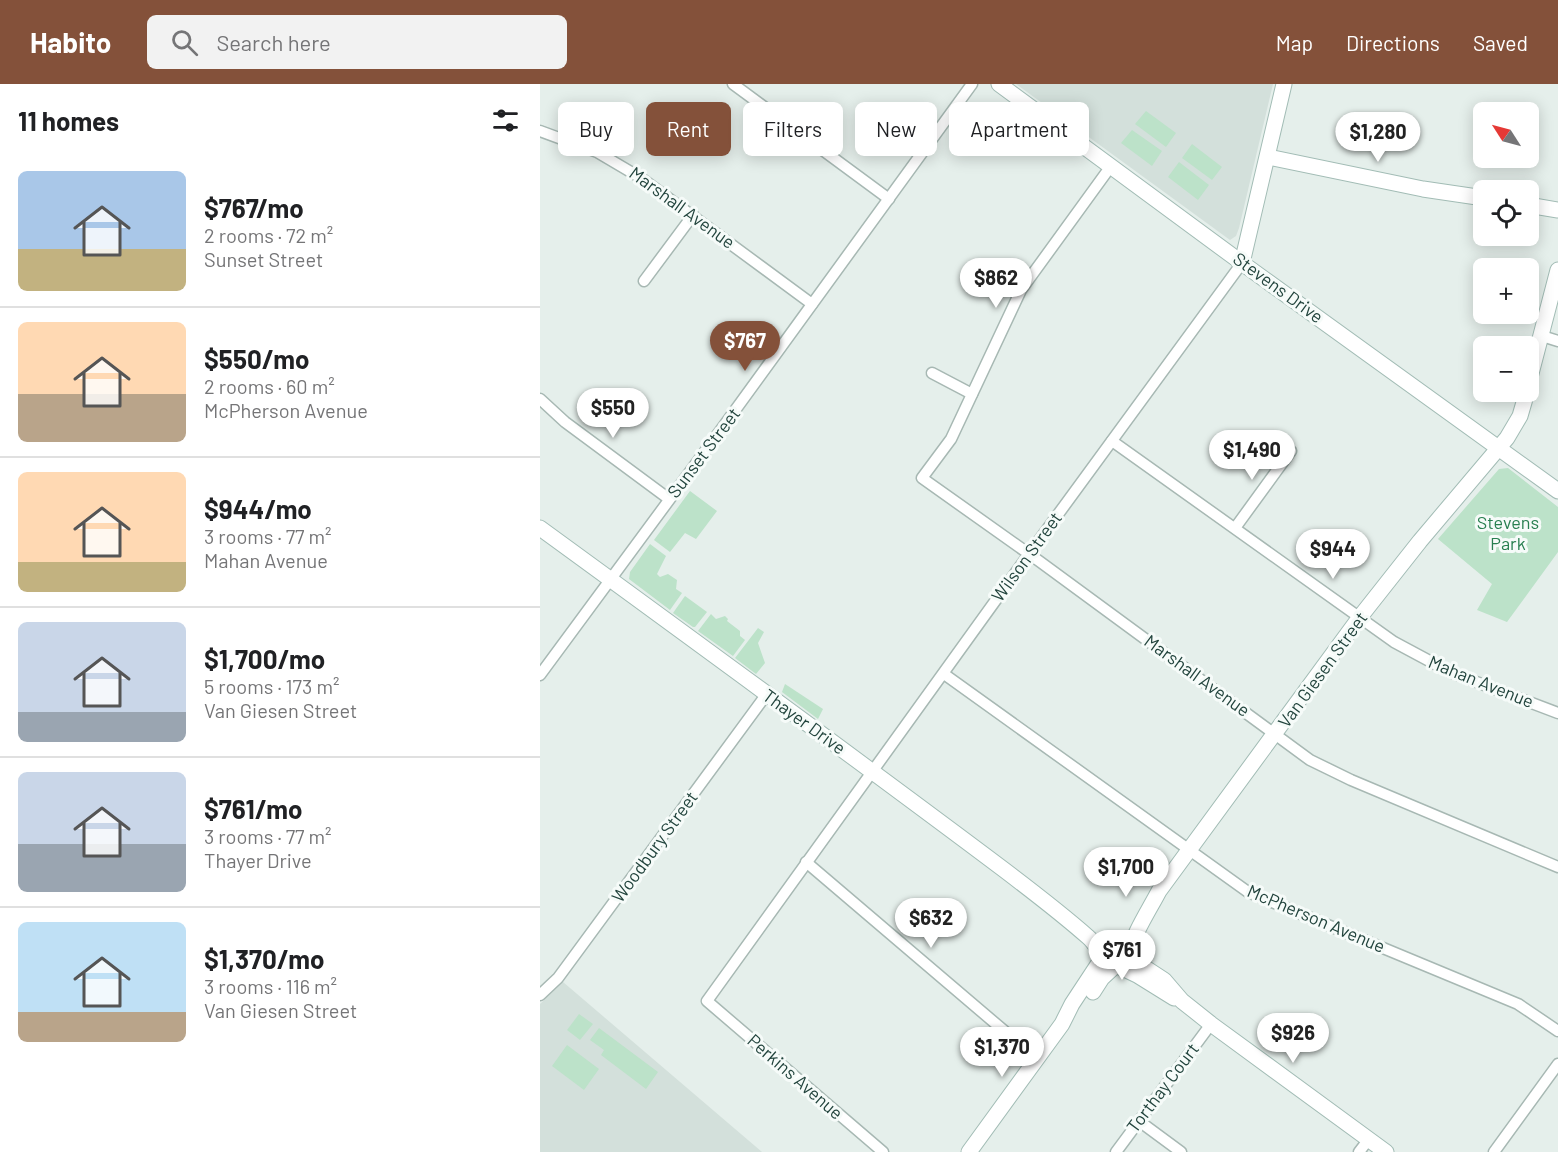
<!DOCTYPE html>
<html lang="en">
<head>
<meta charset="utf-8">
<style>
  :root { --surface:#fff; --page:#f2f2f2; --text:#202124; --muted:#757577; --line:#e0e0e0; --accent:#84513a }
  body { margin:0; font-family:Barlow,sans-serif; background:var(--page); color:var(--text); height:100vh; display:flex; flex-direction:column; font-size:22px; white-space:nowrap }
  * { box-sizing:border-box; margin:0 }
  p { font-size:20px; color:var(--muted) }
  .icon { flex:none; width:33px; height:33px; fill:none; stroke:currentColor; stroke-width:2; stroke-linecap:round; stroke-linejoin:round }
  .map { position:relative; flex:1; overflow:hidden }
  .sheet { display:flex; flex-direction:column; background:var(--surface); width:540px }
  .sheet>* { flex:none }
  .banner { position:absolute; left:18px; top:18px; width:570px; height:54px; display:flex; gap:12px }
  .needle { width:39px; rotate:306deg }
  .buttons { position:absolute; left:933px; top:18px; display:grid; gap:12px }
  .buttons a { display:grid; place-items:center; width:66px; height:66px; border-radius:9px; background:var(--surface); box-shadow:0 3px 15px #0003; font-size:30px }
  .price { position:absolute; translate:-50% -51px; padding:0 14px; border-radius:21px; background:#fff; color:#222; font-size:20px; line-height:39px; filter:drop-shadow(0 2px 3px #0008) }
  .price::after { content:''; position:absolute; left:50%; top:36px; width:18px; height:14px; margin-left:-9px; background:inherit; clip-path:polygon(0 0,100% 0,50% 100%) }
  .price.selected { background:var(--accent); color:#fff }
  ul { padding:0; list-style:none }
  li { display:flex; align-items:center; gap:18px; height:150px; padding:0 18px }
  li+li { border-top:2px solid var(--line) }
  li span { display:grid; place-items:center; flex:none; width:168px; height:120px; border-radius:9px; color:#555 }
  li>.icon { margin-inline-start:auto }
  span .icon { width:72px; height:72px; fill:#fffc; stroke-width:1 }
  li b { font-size:26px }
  h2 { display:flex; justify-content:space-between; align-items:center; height:72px; padding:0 18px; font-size:26px }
  .chip { padding:0 21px; border-radius:9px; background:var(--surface); box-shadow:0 3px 15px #0003; font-size:21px; line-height:54px }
  .chip.selected { background:var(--accent); color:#fff }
  header { display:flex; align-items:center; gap:36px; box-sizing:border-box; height:84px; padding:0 30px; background:var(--accent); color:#fff }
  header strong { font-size:28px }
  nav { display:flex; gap:33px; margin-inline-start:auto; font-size:21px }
  .search { width:420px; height:54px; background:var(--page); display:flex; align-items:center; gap:15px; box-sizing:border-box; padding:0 21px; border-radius:9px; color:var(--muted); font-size:22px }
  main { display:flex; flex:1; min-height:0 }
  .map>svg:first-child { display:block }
  .built { fill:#d3e0db }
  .green { fill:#bce2c9 }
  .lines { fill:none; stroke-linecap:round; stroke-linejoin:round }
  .street-casing { stroke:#a7b8b3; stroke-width:13 }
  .secondary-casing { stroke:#a2bcb5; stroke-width:17 }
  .street { stroke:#fff; stroke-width:10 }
  .secondary { stroke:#fff; stroke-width:15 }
  .labels { text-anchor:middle; stroke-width:6; stroke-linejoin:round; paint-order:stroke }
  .street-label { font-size:18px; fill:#22443d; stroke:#f6fbf9 }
  .park-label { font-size:18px; fill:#287f50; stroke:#f6fbf9 }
</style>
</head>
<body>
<header>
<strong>Habito</strong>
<div class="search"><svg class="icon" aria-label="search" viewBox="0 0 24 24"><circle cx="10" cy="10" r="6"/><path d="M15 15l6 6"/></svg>Search here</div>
<nav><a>Map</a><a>Directions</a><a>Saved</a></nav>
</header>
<main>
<section class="sheet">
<h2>11 homes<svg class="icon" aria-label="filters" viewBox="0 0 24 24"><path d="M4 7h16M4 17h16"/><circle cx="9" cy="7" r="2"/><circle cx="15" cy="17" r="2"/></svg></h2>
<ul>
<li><span style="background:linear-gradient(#a9c7e8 65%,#c2b280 0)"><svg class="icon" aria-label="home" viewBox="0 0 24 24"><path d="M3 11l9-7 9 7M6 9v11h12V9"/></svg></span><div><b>$767/mo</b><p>2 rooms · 72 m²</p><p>Sunset Street</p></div></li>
<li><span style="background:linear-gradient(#ffd9b3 60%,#b9a48a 0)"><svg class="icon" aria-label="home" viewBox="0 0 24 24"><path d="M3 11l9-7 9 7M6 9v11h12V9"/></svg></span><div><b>$550/mo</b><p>2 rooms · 60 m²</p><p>McPherson Avenue</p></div></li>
<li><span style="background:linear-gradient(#ffd9b3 75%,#c2b280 0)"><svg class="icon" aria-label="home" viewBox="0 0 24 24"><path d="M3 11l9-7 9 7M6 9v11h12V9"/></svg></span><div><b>$944/mo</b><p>3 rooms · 77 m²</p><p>Mahan Avenue</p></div></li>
<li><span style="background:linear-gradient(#c9d6e8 75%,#9aa5b1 0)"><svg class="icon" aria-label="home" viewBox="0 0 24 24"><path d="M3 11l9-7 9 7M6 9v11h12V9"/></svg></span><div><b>$1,700/mo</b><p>5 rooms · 173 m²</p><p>Van Giesen Street</p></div></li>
<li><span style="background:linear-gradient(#c9d6e8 60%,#9aa5b1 0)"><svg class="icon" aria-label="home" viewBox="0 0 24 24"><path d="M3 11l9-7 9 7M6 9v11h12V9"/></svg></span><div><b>$761/mo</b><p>3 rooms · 77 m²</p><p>Thayer Drive</p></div></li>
<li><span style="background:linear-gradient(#bfe0f5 75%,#b9a48a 0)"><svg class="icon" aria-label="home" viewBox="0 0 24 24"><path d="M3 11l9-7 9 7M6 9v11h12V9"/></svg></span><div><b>$1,370/mo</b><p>3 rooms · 116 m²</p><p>Van Giesen Street</p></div></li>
</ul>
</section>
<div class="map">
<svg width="1018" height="1068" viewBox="0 0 1018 1068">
  <rect width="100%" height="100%" fill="#e5efeb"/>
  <g class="built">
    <path d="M476 0H733L699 144 696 152 690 156Z"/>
    <path d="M23 898 222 1068H0V920Z"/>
  </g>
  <g class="green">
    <path d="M606 27 636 49 626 63 595 40Z"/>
    <path d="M592 46 622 67 612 82 581 59Z"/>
    <path d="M652 60 682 83 672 96 642 74Z"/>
    <path d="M639 78 669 101 658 116 628 93Z"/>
    <path d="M968 384 1018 423V468L967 538 937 526 952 500 898 455 959 385Z"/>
    <path d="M150 407 177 427 156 455 145 449 130 468 114 456Z"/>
    <path d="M110 460 126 472 117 490 120 493 128 490 137 496 136 505 142 509 130 526 89 495 90 488Z"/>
    <path d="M145 512 167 528 155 543H153L133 529Z"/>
    <path d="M171 530 176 535 185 532 188 535 187 537 200 547V552L205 556 193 572 158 547Z"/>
    <path d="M218 544 224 548 218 559 225 579 216 590 195 574Z"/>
    <path d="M245 600 283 625 278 635 242 608Z"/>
    <path d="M39 930 53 940 40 956 27 946Z"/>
    <path d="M59 944 118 988 106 1005 61 971 64 966 50 956Z"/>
    <path d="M27 961 59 985 44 1006 12 982Z"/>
  </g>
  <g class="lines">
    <g class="street-casing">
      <g id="street">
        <path d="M193 0 349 115"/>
        <path d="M0 47 57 68 101 94 272 220"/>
        <path d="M571 82 481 206 411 355 382 394 499 477 770 676 811 696 1018 783"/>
        <path d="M104 197 153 131"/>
        <path d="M1002 252 1018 257"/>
        <path d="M392 289 432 310"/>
        <path d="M0 315 25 338 129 415"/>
        <path d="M572 357 854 558 910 588 1018 629"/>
        <path d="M695 444 751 367"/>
        <path d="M404 590 708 808 978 920 1018 947"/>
        <path d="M0 591 180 347 432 0"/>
        <path d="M266 778 496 974"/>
        <path d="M0 911 18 894 226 611"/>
        <path d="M599 1037 641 1068"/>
        <path d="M343 1068 167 917 489 470 702 179"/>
        <path d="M576 1068 671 940"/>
        <path d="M819 1068 829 1055"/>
        <path d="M954 1068 1018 980"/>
      </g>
    </g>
    <g class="secondary-casing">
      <g id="secondary">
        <path d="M459 0 702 179 1018 407"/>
        <path d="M728 73 883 105 944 114"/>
        <path d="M988 121 1018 126"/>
        <path d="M702 179 744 0"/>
        <path d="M988 301 1018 186"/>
        <path d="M0 444C155 557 310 670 463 785 492 807 521 829 548 853 559 862 564 882 580 881L588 873C593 850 608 828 619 807L820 533 880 457 967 354 980 332 987 308"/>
        <path d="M553 908 562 894 576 881 597 891 634 914"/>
        <path d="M429 1068 522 940 532 920 559 879 566 859 576 855 586 859 598 879 624 896 642 917 671 940 846 1068"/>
      </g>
    </g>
    <use href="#street" class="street"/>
    <use href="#secondary" class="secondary"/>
  </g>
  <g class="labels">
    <g class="street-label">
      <text transform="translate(142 124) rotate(36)" y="6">Marshall Avenue</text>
      <text transform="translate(738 204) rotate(36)" y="6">Stevens Drive</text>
      <text transform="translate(164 369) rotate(-53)" y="6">Sunset Street</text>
      <text transform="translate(487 473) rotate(-54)" y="6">Wilson Street</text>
      <text transform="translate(783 586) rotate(-54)" y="6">Van Giesen Street</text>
      <text transform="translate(657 592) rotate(36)" y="6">Marshall Avenue</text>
      <text transform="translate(941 598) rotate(22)" y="6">Mahan Avenue</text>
      <text transform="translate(264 638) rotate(36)" y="6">Thayer Drive</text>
      <text transform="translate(115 763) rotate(-54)" y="6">Woodbury Street</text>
      <text transform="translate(776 835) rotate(23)" y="6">McPherson Avenue</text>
      <text transform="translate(255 993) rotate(41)" y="6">Perkins Avenue</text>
      <text transform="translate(623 1004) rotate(-53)" y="6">Torthay Court</text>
    </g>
    <g class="park-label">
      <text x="968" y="445">Stevens<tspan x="968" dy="21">Park</tspan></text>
    </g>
  </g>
</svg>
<div class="buttons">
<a><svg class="needle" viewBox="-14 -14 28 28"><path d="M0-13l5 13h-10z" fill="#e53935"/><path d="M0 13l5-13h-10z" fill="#757577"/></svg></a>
<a><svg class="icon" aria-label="locate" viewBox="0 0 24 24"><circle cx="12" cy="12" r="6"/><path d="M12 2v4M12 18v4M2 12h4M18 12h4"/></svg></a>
<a>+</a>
<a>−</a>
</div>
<b class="price" style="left:838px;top:79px">$1,280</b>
<b class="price" style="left:456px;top:225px">$862</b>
<b class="price selected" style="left:205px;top:288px">$767</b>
<b class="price" style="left:73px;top:355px">$550</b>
<b class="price" style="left:712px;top:397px">$1,490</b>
<b class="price" style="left:793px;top:496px">$944</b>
<b class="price" style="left:586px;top:814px">$1,700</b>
<b class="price" style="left:391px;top:865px">$632</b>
<b class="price" style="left:582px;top:897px">$761</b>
<b class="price" style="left:753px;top:980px">$926</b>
<b class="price" style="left:462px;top:994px">$1,370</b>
<div class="banner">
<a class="chip">Buy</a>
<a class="chip selected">Rent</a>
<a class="chip">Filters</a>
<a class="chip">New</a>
<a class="chip">Apartment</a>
</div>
</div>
</main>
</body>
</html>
